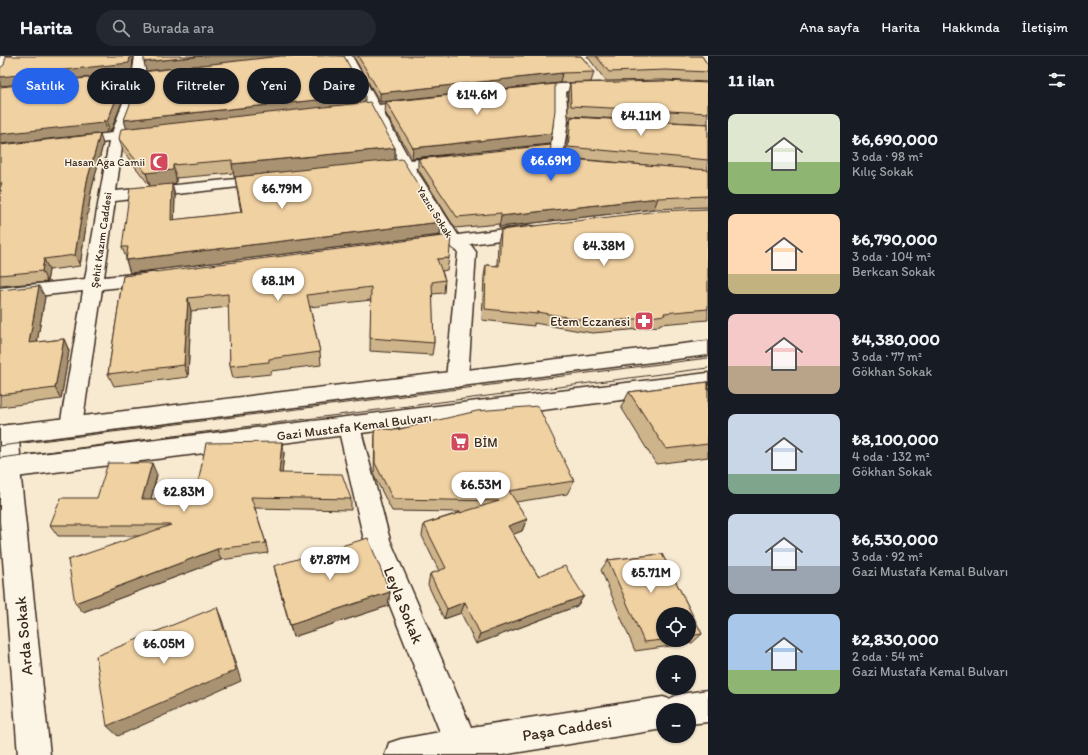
<!DOCTYPE html>
<html lang="tr">
<head>
<meta charset="utf-8">
<style>
  :root { --surface:#171b24; --page:#242831; --text:#f1f3f6; --muted:#9ea1a6; --line:#363941; --accent:#2563eb }
  body { margin:0; font-family:Itim,sans-serif; background:var(--page); color:var(--text); height:100vh; display:flex; flex-direction:column; font-size:15px; white-space:nowrap }
  * { box-sizing:border-box; margin:0 }
  p { font-size:13px; color:var(--muted) }
  .icon { flex:none; width:22px; height:22px; fill:none; stroke:currentColor; stroke-width:2; stroke-linecap:round; stroke-linejoin:round }
  .map { position:relative; flex:1; overflow:hidden }
  .side { display:flex; flex-direction:column; background:var(--surface); width:380px }
  .side>* { flex:none }
  .guide { position:absolute; left:12px; top:12px; width:380px; height:36px; display:flex; gap:8px }
  .tools { position:absolute; left:656px; top:551px; display:grid; gap:8px }
  .tools a { display:grid; place-items:center; width:40px; height:40px; border-radius:50%; background:var(--surface); box-shadow:0 1px 3px #0004; font-size:20px }
  .price { position:absolute; translate:-50% -34px; padding:0 9px; border-radius:14px; background:#fff; color:#222; font-size:13px; line-height:26px; filter:drop-shadow(0 1px 2px #0008) }
  .price::after { content:''; position:absolute; left:50%; top:24px; width:12px; height:9px; margin-left:-6px; background:inherit; clip-path:polygon(0 0,100% 0,50% 100%) }
  .price.selected { background:var(--accent); color:#fff }
  ul { padding:0; list-style:none }
  li { display:flex; align-items:center; gap:12px; height:100px; padding:0 20px }
  li span { display:grid; place-items:center; flex:none; width:112px; height:80px; border-radius:8px; color:#555 }
  li>.icon { margin-inline-start:auto }
  span .icon { width:48px; height:48px; fill:#fffc; stroke-width:1 }
  li b { font-size:17px }
  h2 { display:flex; justify-content:space-between; align-items:center; height:48px; padding:0 20px; font-size:17px }
  .chip { padding:0 14px; border-radius:18px; background:var(--surface); box-shadow:0 1px 3px #0004; font-size:14px; line-height:36px }
  .chip.selected { background:var(--accent); color:#fff }
  header { display:flex; align-items:center; gap:24px; box-sizing:border-box; height:56px; padding:0 20px; background:var(--surface); border-bottom:1px solid var(--line) }
  header strong { font-size:19px }
  nav { display:flex; gap:22px; margin-inline-start:auto; font-size:14px }
  .search { width:280px; height:36px; background:var(--page); display:flex; align-items:center; gap:10px; box-sizing:border-box; padding:0 14px; border-radius:22px; color:var(--muted); font-size:15px }
  main { display:flex; flex:1; min-height:0 }
  .map>svg:first-child { display:block }
  .lines { fill:none; stroke-linecap:round; stroke-linejoin:round }
  .minor-casing { stroke:#3b2a1e; stroke-width:3 }
  .major-casing { stroke:#3b2a1e; stroke-width:3 }
  .minor { fill:#fcf5e5; fill-rule:evenodd }
  .major { fill:#fcf5e5; fill-rule:evenodd }
  .tram { stroke:#3b2a1e; stroke-width:1 }
  .wall { fill:#ceb48b; stroke:#3b2a1e; fill-rule:evenodd }
  .shaded-wall { fill:#a89271; stroke:#3b2a1e }
  .building { fill:#f0d1a2; stroke:#3b2a1e }
  .labels { text-anchor:middle; stroke-width:3; stroke-linejoin:round; paint-order:stroke }
  .far-poi-label { font-size:11px; fill:#3b2a1e; stroke:#fcf5e5; text-anchor:end }
  .far-street-label { font-size:11px; fill:#3b2a1e; stroke:#fcf5e5 }
  .poi-label { font-size:13px; fill:#3b2a1e; stroke:#fcf5e5; text-anchor:end }
  .street-label { font-size:13px; fill:#3b2a1e; stroke:#fcf5e5 }
  .near-street-label { font-size:16px; fill:#3b2a1e; stroke:#fcf5e5 }
</style>
</head>
<body>
<header>
<strong>Harita</strong>
<div class="search"><svg class="icon" aria-label="search" viewBox="0 0 24 24"><circle cx="10" cy="10" r="6"/><path d="M15 15l6 6"/></svg>Burada ara</div>
<nav><a>Ana sayfa</a><a>Harita</a><a>Hakkında</a><a>İletişim</a></nav>
</header>
<main>
<div class="map">
<svg width="708" height="699" viewBox="0 0 708 699">
  <rect width="100%" height="100%" fill="#f8ead1"/>
  <filter id="ink" filterUnits="userSpaceOnUse"><feTurbulence type="fractalNoise" baseFrequency=".025" numOctaves="2"/><feDisplacementMap in="SourceGraphic" scale="8" xChannelSelector="R" yChannelSelector="G"/><feConvolveMatrix kernelMatrix="1 2 1 2 8 2 1 2 1" color-interpolation-filters="sRGB"/></filter>
  <g filter="url(#ink)">
    <g class="lines">
      <g class="minor-casing">
        <g id="minor">
          <path d="M0 0H11L6 18 4 20 0 21Z"/>
          <path d="M135 0H147L144 21 126 76 150 73 155 74 157 77 155 80 123 84 116 135 265 120 270 121 272 124 270 127 265 128 115 145 104 221 152 216 158 218 161 222 158 226 152 228 102 233 82 370 79 376 71 379 63 376 60 370 83 235 0 244V232L85 223 109 86 71 90 66 89 64 86 66 83 71 82 112 77 132 21Z"/>
          <path d="M340 0H352L379 49 414 45 418 46 420 49 418 52 414 53 383 56 410 104 448 100 453 101 455 104 453 107 448 108 415 112 458 179 529 170 535 171 537 175 535 179 529 180 470 188 476 196 468 323 464 328 457 331 450 328 446 323 458 196 450 190 420 194 414 193 412 189 414 185 442 181 401 113 375 116 370 115 368 112 370 109 397 105 371 57 345 60 340 59 339 56 340 53 367 50Z"/>
          <path d="M599 27 603 28 605 31 603 34 566 35 568 65 564 93V107L562 110 557 111 552 110 550 107V98L520 101 515 100 513 97 515 94 551 90 554 65V36L526 40 522 39 520 36 522 33 560 28Z"/>
          <path d="M349 362 357 365 360 371 390 484 471 671 663 641 669 643 680 638 708 634V666L689 668V654H663V673L502 699H385L389 687 401 683 440 676 364 484 338 371 341 365Z"/>
          <path d="M8 369 16 372 19 378 21 423 50 699H18L0 465V372Z"/>
        </g>
      </g>
      <g class="major-casing">
        <g id="major">
          <path d="M708 285V299L0 388V370Z"/>
          <path d="M708 317V333L0 423V403Z"/>
        </g>
      </g>
      <use href="#minor" class="minor"/>
      <use href="#major" class="major"/>
      <g class="tram">
        <path d="M0 390 708 302"/>
        <path d="M0 402 708 312"/>
      </g>
    </g>
    <g class="wall">
      <path d="M353 0H581L594 16 591 26 560 27 380 46Z"/>
      <path d="M587 0H702L707 8 708 9V26L663 24 606 25Z"/>
      <path d="M146 15 365 47 395 92V104L441 166 440 179 130 217 126 204V202L122 191 150 130 123 95 119 83 127 72 124 64ZM234 117 241 156 174 164 175 140 172 128 176 127V122Z"/>
      <path d="M570 27H708V68L568 60V36Z"/>
      <path d="M129 28 110 77 107 74 106 77 0 88Z"/>
      <path d="M386 46 552 77 550 88 412 102 385 56Z"/>
      <path d="M571 61 708 68V151L654 153 499 171V168L455 172 418 113V103L550 97 553 101 558 102 702 114 566 102 568 71Z"/>
      <path d="M103 88 91 136 80 210 49 214 47 226 0 230V89Z"/>
      <path d="M708 153V264L660 268 659 270 630 274 592 277 534 267V270L482 264 484 220 486 209 497 210 498 185 501 174Z"/>
      <path d="M449 202 447 214 442 215 445 224 444 237 432 238 434 287 432 299 370 295 371 244 310 251 320 296 321 309 271 315V318L233 322 230 310 229 251 191 255 188 321 114 330 108 318 123 220Z"/>
      <path d="M0 234 45 241 37 286 64 283 69 295 61 343 0 351Z"/>
      <path d="M708 326V401L656 408 621 351 629 336Z"/>
      <path d="M375 372 574 425 567 438 516 446 527 463 522 475 513 478 538 520 584 540 577 550 476 588 461 557 444 563 428 529 430 518 439 515 422 480 424 468 461 456 392 455 374 420Z"/>
      <path d="M282 386 284 397 282 417 351 443V454L255 452 266 487 268 497 221 504 83 556 140 480H58L50 469 97 442 157 419 151 443H195Z"/>
      <path d="M662 498 702 578 692 587 635 595 601 514 608 504ZM663 558H689V584H663Z"/>
      <path d="M274 510 390 536 388 550 293 581 277 524Z"/>
    </g>
    <g class="shaded-wall">
      <path d="M130 0H133L132 17 0 30V21Z"/>
      <path d="M202 0H291L146 15 144 6Z"/>
      <path d="M562 17 560 27 380 46V37Z"/>
      <path d="M126 18 129 28 110 77 107 66Z"/>
      <path d="M365 39V49L127 74 124 64Z"/>
      <path d="M104 64 107 74 106 77 0 88V78Z"/>
      <path d="M552 77 550 88 412 102 413 92Z"/>
      <path d="M100 78 103 88 91 136 80 210 75 199 87 125Z"/>
      <path d="M395 92V105L234 121 232 108Z"/>
      <path d="M173 109 176 122V127L172 128 175 140 174 177 150 130 146 117Z"/>
      <path d="M658 142 654 153 499 171 501 160Z"/>
      <path d="M441 166 440 179 130 217 126 204Z"/>
      <path d="M44 203 49 214 47 226 42 215Z"/>
      <path d="M39 230 45 241 35 298 29 287Z"/>
      <path d="M188 242 191 255 188 321 184 309Z"/>
      <path d="M64 283 69 295 61 343 55 332Z"/>
      <path d="M282 386 284 397 281 429 279 417Z"/>
      <path d="M152 407 157 419 148 454 142 443Z"/>
      <path d="M527 463 522 475 504 482 508 470Z"/>
      <path d="M217 493 221 504 83 556 75 547Z"/>
      <path d="M390 536 388 550 293 581 290 569Z"/>
      <path d="M584 540 577 550 476 588 480 578Z"/>
      <path d="M465 546 461 557 444 563 447 553Z"/>
      <path d="M217 551 222 564 241 625 118 680 107 670Z"/>
    </g>
    <g class="building">
      <path d="M6 0H130L129 7 0 21V12L4 9Z"/>
      <path d="M144 0H202L144 6Z"/>
      <path d="M281 0H344L365 39 124 64 142 16Z"/>
      <path d="M358 0H581L594 16 562 17 380 37Z"/>
      <path d="M596 0H702L707 8 708 9V16L666 14 609 16Z"/>
      <path d="M126 18 107 66 104 64 103 67 0 78V31Z"/>
      <path d="M666 25 708 27V57L571 50 570 27Z"/>
      <path d="M555 28V54L552 77 413 92 386 46Z"/>
      <path d="M370 46 395 92 232 108V104L173 109V114L146 117 119 83 121 73Z"/>
      <path d="M571 61 708 68V104L568 91Z"/>
      <path d="M100 78 87 125 75 199 44 203 42 215 0 219V140L1 134H0V132L2 127H0V89Z"/>
      <path d="M551 89 550 97 553 101 558 102 708 114V140L658 142 501 160V157L457 161 418 103Z"/>
      <path d="M402 103 441 166 126 204 128 191H122L130 132 172 128 171 164 242 156 235 121Z"/>
      <path d="M708 153V253L664 257 665 259 635 263 596 266 537 256V258L485 253 486 209 499 210 501 174 659 155Z"/>
      <path d="M451 179 449 202 437 203 445 224 432 226 434 287 370 282 371 231 307 239 320 296 269 303V306L230 310 228 238 188 242 184 309 108 318 123 220Z"/>
      <path d="M39 230 29 287 64 283 55 332 0 339V234Z"/>
      <path d="M708 326V388L666 393 629 336Z"/>
      <path d="M538 350 574 425 509 435 527 463 508 470 538 520 565 510 584 540 480 578 465 546 447 553 430 518 446 512 424 468 499 445 393 443 375 407V372L396 374 477 355Z"/>
      <path d="M282 386 279 417 342 418 351 443 251 441 266 487 217 493 75 547 68 504 171 469H50L61 442H97L108 407H152L142 443H195L206 387Z"/>
      <path d="M368 482 390 536 290 569 274 510Z"/>
      <path d="M662 498 702 578 689 580V558H663V584L644 586 608 504Z"/>
      <path d="M217 551 236 614 107 670 96 600Z"/>
    </g>
  </g>
  <defs>
    <g id="mosque-square" transform="scale(1)"><rect x="-9" y="-9" width="18" height="18" rx="4" fill="#d1495b" stroke="#fcf5e5"/><path d="M3.5-4.9A6 6 0 1 0 3.5 4.9A5 5 0 1 1 3.5-4.9Z" fill="#fff"/></g>
    <g id="pharmacy-square" transform="scale(1)"><rect x="-9" y="-9" width="18" height="18" rx="4" fill="#d1495b" stroke="#fcf5e5"/><path d="M-2-6h4v4h4v4h-4v4h-4v-4h-4v-4h4Z" fill="#fff"/></g>
    <g id="supermarket-square" transform="scale(1)"><rect x="-9" y="-9" width="18" height="18" rx="4" fill="#d1495b" stroke="#fcf5e5"/><path d="M-6-5.5h2.5l.6 2H6L4.5 2H-2.5L-4.4-4H-6ZM-1.5 3.2a1.3 1.3 0 1 0 .1 0ZM3 3.2a1.3 1.3 0 1 0 .1 0Z" fill="#fff"/></g>
  </defs>
  <g fill-rule="evenodd">
    <use href="#mosque-square" x="159" y="106"/>
    <use href="#pharmacy-square" x="644" y="265"/>
    <use href="#supermarket-square" x="460" y="386"/>
  </g>
  <g class="labels">
    <g class="far-poi-label">
      <text x="145" y="110">Hasan Ağa Camii</text>
    </g>
    <g class="far-street-label">
      <text transform="translate(435 156) rotate(58)" y="4">Yazıcı Sokak</text>
      <text transform="translate(101 184) rotate(-82)" y="4">Şehit Kazım Caddesi</text>
    </g>
    <g class="poi-label">
      <text x="630" y="270">Etem Eczanesi</text>
      <text x="474" y="391" text-anchor="start">BİM</text>
    </g>
    <g class="street-label">
      <text transform="translate(354 370) rotate(-7)" y="5">Gazi Mustafa Kemal Bulvarı</text>
    </g>
    <g class="near-street-label">
      <text transform="translate(404 549) rotate(68)" y="6">Leyla Sokak</text>
      <text transform="translate(23 580) rotate(-95)" y="6">Arda Sokak</text>
      <text transform="translate(567 672) rotate(-9)" y="6">Paşa Caddesi</text>
    </g>
  </g>
</svg>
<div class="tools">
<a><svg class="icon" aria-label="locate" viewBox="0 0 24 24"><circle cx="12" cy="12" r="6"/><path d="M12 2v4M12 18v4M2 12h4M18 12h4"/></svg></a>
<a>+</a>
<a>−</a>
</div>
<b class="price" style="left:477px;top:60px">₺14.6M</b>
<b class="price" style="left:641px;top:81px">₺4.11M</b>
<b class="price selected" style="left:551px;top:126px">₺6.69M</b>
<b class="price" style="left:282px;top:154px">₺6.79M</b>
<b class="price" style="left:604px;top:211px">₺4.38M</b>
<b class="price" style="left:278px;top:246px">₺8.1M</b>
<b class="price" style="left:481px;top:450px">₺6.53M</b>
<b class="price" style="left:184px;top:457px">₺2.83M</b>
<b class="price" style="left:330px;top:525px">₺7.87M</b>
<b class="price" style="left:651px;top:538px">₺5.71M</b>
<b class="price" style="left:164px;top:609px">₺6.05M</b>
<div class="guide">
<a class="chip selected">Satılık</a>
<a class="chip">Kiralık</a>
<a class="chip">Filtreler</a>
<a class="chip">Yeni</a>
<a class="chip">Daire</a>
</div>
</div>
<section class="side">
<h2>11 ilan<svg class="icon" aria-label="filters" viewBox="0 0 24 24"><path d="M4 7h16M4 17h16"/><circle cx="9" cy="7" r="2"/><circle cx="15" cy="17" r="2"/></svg></h2>
<ul>
<li><span style="background:linear-gradient(#dfe7d0 60%,#8fb573 0)"><svg class="icon" aria-label="home" viewBox="0 0 24 24"><path d="M3 11l9-7 9 7M6 9v11h12V9"/></svg></span><div><b>₺6,690,000</b><p>3 oda · 98 m²</p><p>Kılıç Sokak</p></div></li>
<li><span style="background:linear-gradient(#ffd9b3 75%,#c2b280 0)"><svg class="icon" aria-label="home" viewBox="0 0 24 24"><path d="M3 11l9-7 9 7M6 9v11h12V9"/></svg></span><div><b>₺6,790,000</b><p>3 oda · 104 m²</p><p>Berkcan Sokak</p></div></li>
<li><span style="background:linear-gradient(#f6c9c9 65%,#b9a48a 0)"><svg class="icon" aria-label="home" viewBox="0 0 24 24"><path d="M3 11l9-7 9 7M6 9v11h12V9"/></svg></span><div><b>₺4,380,000</b><p>3 oda · 77 m²</p><p>Gökhan Sokak</p></div></li>
<li><span style="background:linear-gradient(#c9d6e8 75%,#7fa58c 0)"><svg class="icon" aria-label="home" viewBox="0 0 24 24"><path d="M3 11l9-7 9 7M6 9v11h12V9"/></svg></span><div><b>₺8,100,000</b><p>4 oda · 132 m²</p><p>Gökhan Sokak</p></div></li>
<li><span style="background:linear-gradient(#c9d6e8 65%,#9aa5b1 0)"><svg class="icon" aria-label="home" viewBox="0 0 24 24"><path d="M3 11l9-7 9 7M6 9v11h12V9"/></svg></span><div><b>₺6,530,000</b><p>3 oda · 92 m²</p><p>Gazi Mustafa Kemal Bulvarı</p></div></li>
<li><span style="background:linear-gradient(#a9c7e8 70%,#8fb573 0)"><svg class="icon" aria-label="home" viewBox="0 0 24 24"><path d="M3 11l9-7 9 7M6 9v11h12V9"/></svg></span><div><b>₺2,830,000</b><p>2 oda · 54 m²</p><p>Gazi Mustafa Kemal Bulvarı</p></div></li>
</ul>
</section>
</main>
</body>
</html>
